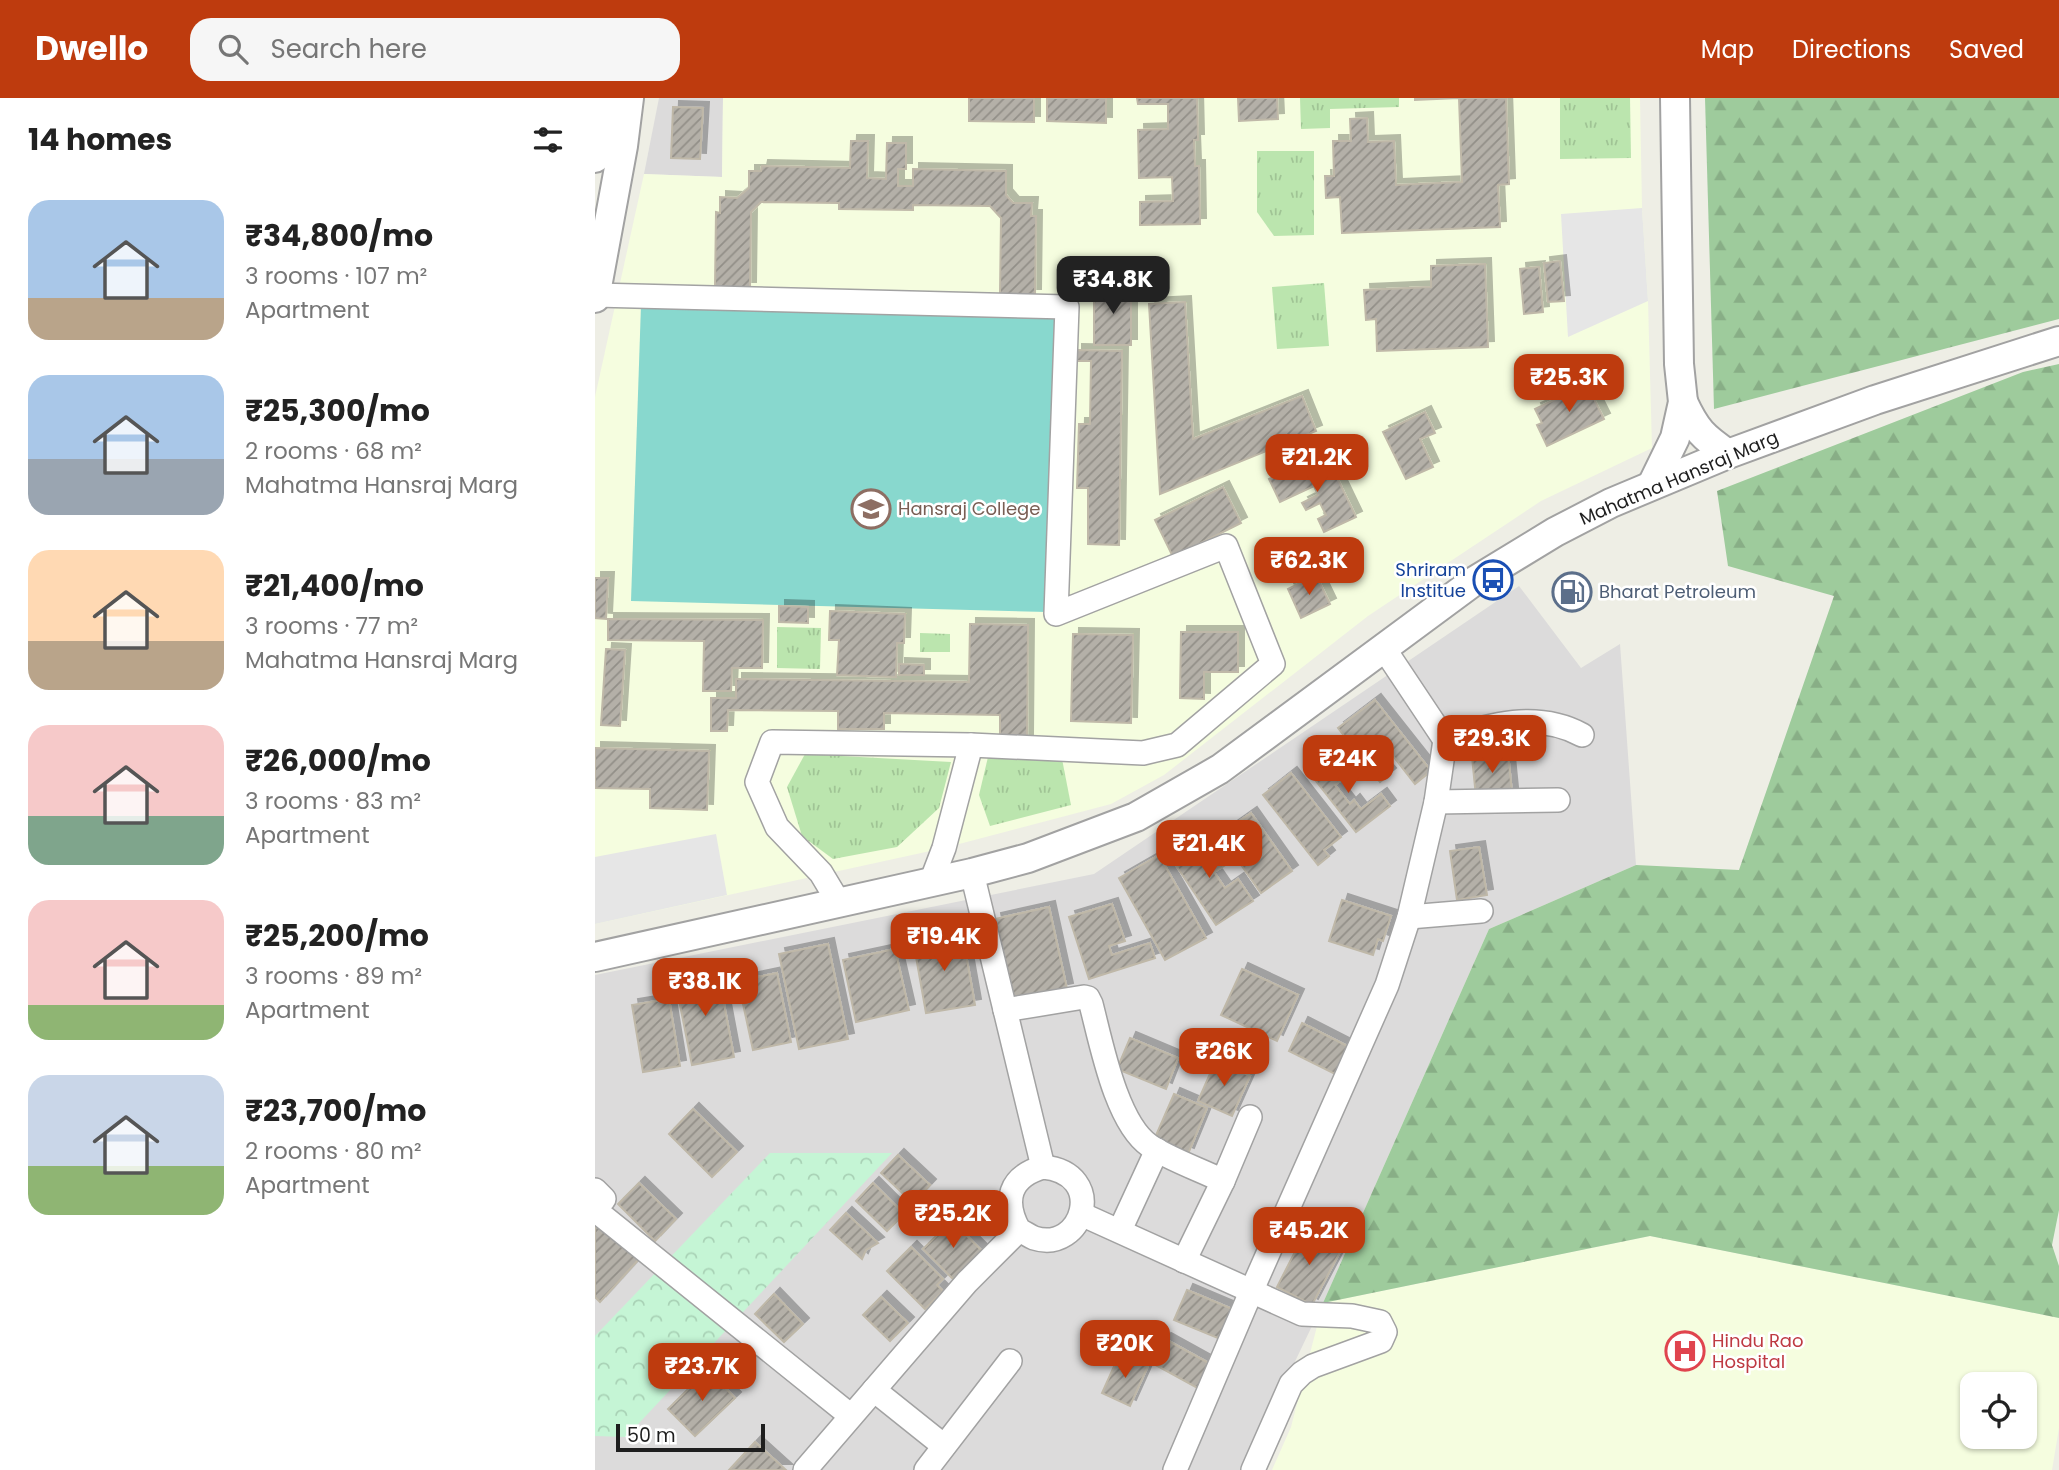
<!DOCTYPE html>
<html lang="en">
<head>
<meta charset="utf-8">
<style>
  :root { --surface:#fff; --page:#f6f6f6; --text:#222; --muted:#767676; --accent:#be3b0e }
  body { margin:0; font-family:Poppins,sans-serif; background:var(--page); color:var(--text); height:100vh; display:flex; flex-direction:column; font-size:26px; white-space:nowrap }
  * { box-sizing:border-box; margin:0 }
  p { font-size:23px; color:var(--muted) }
  .icon { flex:none; width:38px; height:38px; fill:none; stroke:currentColor; stroke-width:2; stroke-linecap:round; stroke-linejoin:round }
  .map { position:relative; flex:1; overflow:hidden }
  .side { display:flex; flex-direction:column; background:var(--surface); width:595px }
  .side>* { flex:none }
  .controls { position:absolute; left:1365px; top:1274px; display:grid; gap:14px }
  .controls a { display:grid; place-items:center; width:77px; height:77px; border-radius:14px; background:var(--surface); box-shadow:0 2px 5px #0004; font-size:35px }
  .scale { position:absolute; left:21px; bottom:18px; width:149px; box-sizing:border-box; padding-left:7px; border:4px solid #1e1e1e; border-top:0; font-size:19px; line-height:24px; white-space:nowrap; color:#1e1e1e; -webkit-text-stroke:5px #fff; paint-order:stroke }
  .price { position:absolute; translate:-50% -60px; padding:0 16px; border-radius:14px; background:var(--accent); color:#fff; font-size:23px; line-height:46px; filter:drop-shadow(0 2px 4px #0008) }
  .price::after { content:''; position:absolute; left:50%; top:42px; width:21px; height:16px; margin-left:-10px; background:inherit; clip-path:polygon(0 0,100% 0,50% 100%) }
  .price.selected { background:#222; color:#fff }
  ul { padding:0; list-style:none }
  li { display:flex; align-items:center; gap:21px; height:175px; padding:0 28px }
  li span { display:grid; place-items:center; flex:none; width:196px; height:140px; border-radius:21px; color:#555 }
  li>.icon { margin-inline-start:auto }
  span .icon { width:84px; height:84px; fill:#fffc; stroke-width:1 }
  li b { font-size:30px }
  h2 { display:flex; justify-content:space-between; align-items:center; height:84px; padding:0 28px; font-size:30px }
  header { display:flex; align-items:center; gap:42px; box-sizing:border-box; height:98px; padding:0 35px; background:var(--accent); color:#fff }
  header strong { font-size:33px }
  nav { display:flex; gap:38px; margin-inline-start:auto; font-size:24px }
  .search { width:490px; height:63px; background:var(--page); display:flex; align-items:center; gap:18px; box-sizing:border-box; padding:0 24px; border-radius:21px; color:var(--muted); font-size:26px }
  main { display:flex; flex:1; min-height:0 }
  .map>svg:first-child { display:block }
  .residential { fill:#dcdbdb }
  .education { fill:#f5fddf; fill-rule:evenodd }
  .grass { fill:url(#grass-tufts) }
  .forest { fill:url(#forest-firs) }
  .park { fill:url(#park-crowns) }
  .pitch { fill:#88d8ce }
  .parking { fill:#e6e6e6 }
  .building { fill:url(#building-hatch); stroke:#bfb8a8; stroke-width:2; filter:url(#shadow) }
  .lines { fill:none; stroke-linecap:round; stroke-linejoin:round }
  .minor-casing { stroke:#a2a2a2; stroke-width:26 }
  .tertiary-casing { stroke:#a2a2a2; stroke-width:32 }
  .minor { stroke:#fff; stroke-width:23 }
  .tertiary { stroke:#fff; stroke-width:28 }
  .labels { text-anchor:middle; stroke-width:5; stroke-linejoin:round; paint-order:stroke }
  .street-label { font-size:18px; fill:#1e1e1e; stroke:#fff }
  .education-label { font-size:18px; fill:#785e54; stroke:#fff; text-anchor:start }
  .transit-label { font-size:18px; fill:#164399; stroke:#fff; text-anchor:end }
  .service-label { font-size:18px; fill:#4e5e75; stroke:#fff; text-anchor:start }
  .health-label { font-size:18px; fill:#be3a42; stroke:#fff; text-anchor:start }
</style>
</head>
<body>
<header>
<strong>Dwello</strong>
<div class="search"><svg class="icon" aria-label="search" viewBox="0 0 24 24"><circle cx="10" cy="10" r="6"/><path d="M15 15l6 6"/></svg>Search here</div>
<nav><a>Map</a><a>Directions</a><a>Saved</a></nav>
</header>
<main>
<section class="side">
<h2>14 homes<svg class="icon" aria-label="filters" viewBox="0 0 24 24"><path d="M4 7h16M4 17h16"/><circle cx="9" cy="7" r="2"/><circle cx="15" cy="17" r="2"/></svg></h2>
<ul>
<li><span style="background:linear-gradient(#a9c7e8 70%,#b9a48a 0)"><svg class="icon" aria-label="home" viewBox="0 0 24 24"><path d="M3 11l9-7 9 7M6 9v11h12V9"/></svg></span><div><b>₹34,800/mo</b><p>3 rooms · 107 m²</p><p>Apartment</p></div></li>
<li><span style="background:linear-gradient(#a9c7e8 60%,#9aa5b1 0)"><svg class="icon" aria-label="home" viewBox="0 0 24 24"><path d="M3 11l9-7 9 7M6 9v11h12V9"/></svg></span><div><b>₹25,300/mo</b><p>2 rooms · 68 m²</p><p>Mahatma Hansraj Marg</p></div></li>
<li><span style="background:linear-gradient(#ffd9b3 65%,#b9a48a 0)"><svg class="icon" aria-label="home" viewBox="0 0 24 24"><path d="M3 11l9-7 9 7M6 9v11h12V9"/></svg></span><div><b>₹21,400/mo</b><p>3 rooms · 77 m²</p><p>Mahatma Hansraj Marg</p></div></li>
<li><span style="background:linear-gradient(#f6c9c9 65%,#7fa58c 0)"><svg class="icon" aria-label="home" viewBox="0 0 24 24"><path d="M3 11l9-7 9 7M6 9v11h12V9"/></svg></span><div><b>₹26,000/mo</b><p>3 rooms · 83 m²</p><p>Apartment</p></div></li>
<li><span style="background:linear-gradient(#f6c9c9 75%,#8fb573 0)"><svg class="icon" aria-label="home" viewBox="0 0 24 24"><path d="M3 11l9-7 9 7M6 9v11h12V9"/></svg></span><div><b>₹25,200/mo</b><p>3 rooms · 89 m²</p><p>Apartment</p></div></li>
<li><span style="background:linear-gradient(#c9d6e8 65%,#8fb573 0)"><svg class="icon" aria-label="home" viewBox="0 0 24 24"><path d="M3 11l9-7 9 7M6 9v11h12V9"/></svg></span><div><b>₹23,700/mo</b><p>2 rooms · 80 m²</p><p>Apartment</p></div></li>
</ul>
</section>
<div class="map">
<svg width="1464" height="1372" viewBox="0 0 1464 1372">
  <defs>
    <pattern id="grass-tufts" width="24" height="20" patternUnits="userSpaceOnUse" patternTransform="scale(1.75)"><rect width="24" height="20" fill="#bbe5ae"/><path d="M3 7l-1-3M5 7V3M7 7l1-3M15 17l-1-3M17 17v-4M19 17l1-3" fill="none" stroke="#a0c495"/></pattern>
    <pattern id="forest-firs" width="22" height="20" patternUnits="userSpaceOnUse" patternTransform="scale(1.75)"><rect width="22" height="20" fill="#9ecb9c"/><path d="M5 1l3.5 6h-7zM16 11l3.5 6h-7z" fill="#88ae86"/></pattern>
    <pattern id="park-crowns" width="20" height="18" patternUnits="userSpaceOnUse" patternTransform="scale(1.75)"><rect width="20" height="18" fill="#c5f5d5"/><path d="M2 6a3 3 0 1 1 6 0M12 15a3 3 0 1 1 6 0" fill="none" stroke="#a9d2b6"/></pattern>
    <pattern id="building-hatch" width="6" height="6" patternUnits="userSpaceOnUse" patternTransform="scale(1.75)"><rect width="6" height="6" fill="#b4b0a8"/><path d="M-1 1l2-2M0 6l6-6M5 7l2-2" fill="none" stroke="#928f88"/></pattern>
    <filter id="shadow"><feDropShadow dx="6" dy="-6" stdDeviation="0" flood-color="#0004"/></filter>
  </defs>
  <rect width="100%" height="100%" fill="#eeeee5"/>
  <g class="residential">
    <path d="M64 0H128L127 79 49 76Z"/>
    <path d="M924 488 986 570 1025 546 1041 767 894 831 728 1205 648 1372H0V877L499 776Z"/>
  </g>
  <g class="education">
    <path d="M128 0H1045L1047 110 1053 203 1057 350 946 403 773 518 569 677 516 706 349 750 0 826V299L49 76 127 79Z"/>
    <path d="M1055 1138 1464 1220V1330L1457 1372H677L696 1329 728 1205ZM1377 1286H1430V1339H1377Z"/>
  </g>
  <g class="grass">
    <path d="M705 0H804V9L735 11V30L706 31Z"/>
    <path d="M965 0H1035L1036 60 965 61Z"/>
    <path d="M662 53H719V137L679 138 662 114Z"/>
    <path d="M729 185 734 248 682 251 677 189Z"/>
    <path d="M182 529 226 530 225 571 182 570Z"/>
    <path d="M325 535 355 536V554H325Z"/>
    <path d="M210 656 356 664 344 710 302 749 238 761 207 738 192 689Z"/>
    <path d="M393 659 467 661 476 707 395 728 384 697Z"/>
  </g>
  <g class="forest">
    <path d="M1110 0H1464V221L1119 311Z"/>
    <path d="M1464 266V1112L1457 1147 1464 1168V1220L1055 1138 728 1205 894 831 1041 767 1144 772 1239 498 1133 468 1122 393 1428 274Z"/>
  </g>
  <path class="park" d="M175 1055H297L31 1339 0 1338V1238Z"/>
  <path class="pitch" d="M46 207 460 218 452 514 36 503Z"/>
  <g class="parking">
    <path d="M1047 110 1053 203 973 239 966 116Z"/>
    <path d="M121 736 132 797 0 826V759Z"/>
  </g>
  <g class="building">
    <path d="M374 0H439V24L374 23Z"/>
    <path d="M452 0H511V25L452 23Z"/>
    <path d="M542 0H602L603 42H599L600 68H604L605 126 545 127V104L578 103 577 79 544 80 543 32 573 31V6H543Z"/>
    <path d="M643 0H682L683 21 644 23Z"/>
    <path d="M820 0H911L914 86 903 87 905 129 747 135 745 99 731 100 730 78H739L738 43H756L755 21 772 20 773 44 799 43 801 87 867 84 864 0 820 2Z"/>
    <path d="M78 9 108 10 105 61 76 60Z"/>
    <path d="M256 43H273L272 80 291 81 292 45H311V71H303V88H318V71L411 73V97L418 105H437L436 118H441L440 197H405L406 120 395 108 318 107V112L244 111V105L166 104 156 114 155 190H120L121 114 125 115V99L142 100 154 90V73H166L167 68 255 70Z"/>
    <path d="M965 163 969 203 953 204 949 165Z"/>
    <path d="M890 166 893 249 782 253 781 221 771 222 769 192 836 189V168Z"/>
    <path d="M944 169 948 214 929 216 925 171Z"/>
    <rect x="499" y="189" width="37" height="58"/>
    <path d="M590 204 598 341 707 298 721 333 565 396 554 206Z"/>
    <path d="M481 252 527 253 524 447 493 446V390H482L484 326H495L496 263H481Z"/>
    <path d="M999 283 1003 291 996 295 1009 321 952 348 942 327 947 325 940 311Z"/>
    <path d="M830 314 840 335 825 341 838 369 811 381 788 334Z"/>
    <path d="M735 365 761 419 729 434 723 421 731 417 725 405 711 412 707 405 723 397 719 388 685 404 674 381 701 369 706 379Z"/>
    <path d="M628 389 646 425 578 459 560 422Z"/>
    <path d="M721 477 735 506 706 520 693 491Z"/>
    <path d="M0 480H13L11 521 0 520Z"/>
    <path d="M184 508 213 509V525L184 524Z"/>
    <path d="M235 513 310 516 309 545H302L301 579 242 577 244 542H234Z"/>
    <path d="M13 521 168 522 167 570H137L136 593H108L109 543 13 542Z"/>
    <path d="M375 526 433 527 432 642H405V617L289 615V631H243V613L133 612 132 633H116V600H141V581L374 584Z"/>
    <path d="M586 534H643V574H609V601L585 600Z"/>
    <path d="M478 536 538 537 536 625 476 623Z"/>
    <path d="M11 551 30 552 25 628 6 627Z"/>
    <path d="M304 566 329 567V577H304Z"/>
    <path d="M780 602 836 673 820 686 798 658 787 667 795 676 785 684 743 630Z"/>
    <path d="M0 650 114 653 112 712 55 710V691L0 690Z"/>
    <path d="M913 655 917 695 881 699 877 659Z"/>
    <path d="M751 660 765 678 757 684 752 678 740 687 755 706 759 702 766 711 786 696 795 708 761 734 717 678 737 663 741 668Z"/>
    <path d="M696 675 746 739 729 752 734 758 723 767 668 697Z"/>
    <path d="M656 715 697 773 666 795 625 737Z"/>
    <path d="M607 735 629 768 619 774 630 790 643 781 658 803 621 827 574 757Z"/>
    <path d="M884 749 892 797 862 802 855 753Z"/>
    <path d="M564 757 611 840 570 862 524 780Z"/>
    <path d="M747 802 796 818 788 843 783 841 778 857 734 843Z"/>
    <path d="M517 806 530 843 514 848 517 857 555 845 560 860 494 881 474 819Z"/>
    <path d="M454 809 472 891 418 903 400 821Z"/>
    <path d="M367 834 380 907 331 915 318 842Z"/>
    <path d="M233 846 253 941 204 951 184 856Z"/>
    <path d="M300 851 314 912 261 924 248 862Z"/>
    <path d="M647 871 703 897 682 943 626 917Z"/>
    <path d="M123 874 139 959 97 967 80 882Z"/>
    <path d="M182 875 196 944 158 952 143 883Z"/>
    <path d="M74 901 85 968 48 974 37 907Z"/>
    <path d="M707 925 758 951 744 978 694 953Z"/>
    <path d="M535 940 583 960 571 991 522 971Z"/>
    <path d="M621 962 655 978 637 1018 603 1003Z"/>
    <path d="M579 996 612 1010 593 1056 559 1042Z"/>
    <path d="M98 1011 142 1054 117 1079 74 1036Z"/>
    <path d="M303 1057 335 1087 318 1105 286 1075Z"/>
    <path d="M44 1085 81 1121 60 1143 23 1106Z"/>
    <path d="M278 1085 309 1116 292 1133 261 1103Z"/>
    <path d="M251 1115 283 1145 271 1152 267 1161 235 1132Z"/>
    <path d="M0 1123 44 1161 5 1204 0 1199Z"/>
    <path d="M357 1123 387 1153 358 1181 328 1151Z"/>
    <path d="M711 1132 747 1150 717 1207 682 1189Z"/>
    <path d="M316 1149 348 1181 342 1187 348 1193 330 1211 292 1173Z"/>
    <path d="M592 1192 642 1213 630 1243 579 1222Z"/>
    <path d="M179 1196 208 1226 189 1244 160 1216Z"/>
    <path d="M286 1199 313 1225 295 1243 268 1217Z"/>
    <path d="M570 1241 619 1268 606 1292 557 1265Z"/>
    <path d="M525 1255 553 1268 535 1308 507 1295Z"/>
    <path d="M113 1272 140 1300 100 1338 73 1311Z"/>
    <path d="M160 1344 191 1372H134Z"/>
  </g>
  <g class="lines">
    <g class="minor-casing">
      <g id="minor">
        <path d="M0 197 472 209 461 516 631 448 678 566 582 647 548 655 376 647 177 644 162 684 182 729 226 775 244 805"/>
        <path d="M788 549 850 642"/>
        <path d="M841 704 963 702"/>
        <path d="M377 775 448 1069"/>
        <path d="M336 784 349 750 376 647"/>
        <path d="M814 819 886 813"/>
        <path d="M410 912 489 899 493 900 496 906C506 944 521 1025 555 1048 574 1061 606 1072 628 1083L655 1019"/>
        <path d="M448 1069C513 1075 488 1156 439 1140 434 1138 429 1134 424 1132 408 1103 414 1079 448 1069Z"/>
        <path d="M0 1092 9 1101 0 1111"/>
        <path d="M0 1112 256 1318"/>
        <path d="M486 1116 707 1216 757 1218 785 1224 790 1234 786 1243 718 1268 707 1275 696 1286 658 1372"/>
        <path d="M525 1132 562 1052"/>
        <path d="M589 1163 628 1083"/>
        <path d="M279 1292 349 1348"/>
        <path d="M210 1372 372 1184 424 1132"/>
        <path d="M331 1372 415 1263"/>
        <path d="M580 1372 656 1194 792 887 814 819 841 704 850 642C894 626 943 613 987 637"/>
      </g>
    </g>
    <g class="tertiary-casing">
      <g id="tertiary">
        <path d="M0 60 8 0"/>
        <path d="M0 200 28 48 34 0"/>
        <path d="M1088 304C1101 332 1108 339 1133 356"/>
        <path d="M1057 387 1080 340 1088 304 1084 266 1080 0"/>
        <path d="M0 859 377 775 433 760 541 719 625 671 878 484 960 434 1016 405 1133 356 1280 302 1464 243"/>
      </g>
    </g>
    <use href="#minor" class="minor"/>
    <use href="#tertiary" class="tertiary"/>
  </g>
  <defs>
    <g id="university-ring" transform="scale(2.0125)"><circle r="9.5" fill="#fff" stroke="#8d6e63" stroke-width="1.5"/><path d="M0-5L7-2L0 1L-7-2ZM-4 1L0 2.5L4 1V4Q0 6-4 4Z" fill="#8d6e63"/></g>
    <g id="bus-ring" transform="scale(2.0125)"><circle r="9.5" fill="#fff" stroke="#1a4fb4" stroke-width="1.5"/><path d="M-5-6H5V4H4V6H2V4H-2V6H-4V4H-5ZM-3.5-4V0h7V-4ZM-3.5 1.2v1.5H-2V1.2ZM2 1.2v1.5H3.5V1.2Z" fill="#1a4fb4"/></g>
    <g id="fuel-ring" transform="scale(2.0125)"><circle r="9.5" fill="#fff" stroke="#5c6f8a" stroke-width="1.5"/><path d="M-5.5-6h7V0h2V4h1.3V-2.5L3-4.5l.8-.8L6-3V5H2.5V1h-1V6h-7ZM-4.2-4.7v3.2H.2V-4.7Z" fill="#5c6f8a"/></g>
    <g id="hospital-ring" transform="scale(2.0125)"><circle r="9.5" fill="#fff" stroke="#e0444e" stroke-width="1.5"/><path d="M-5-5h3v3.5h4V-5h3V5h-3V1.5h-4V5h-3Z" fill="#e0444e"/></g>
  </defs>
  <g fill-rule="evenodd">
    <use href="#university-ring" x="276" y="411"/>
    <use href="#bus-ring" x="898" y="482"/>
    <use href="#fuel-ring" x="977" y="494"/>
    <use href="#hospital-ring" x="1090" y="1253"/>
  </g>
  <g class="labels">
    <g class="street-label">
      <text transform="translate(1084 380) rotate(-23)" y="6">Mahatma Hansraj Marg</text>
    </g>
    <g class="education-label">
      <text x="303" y="417">Hansraj College</text>
    </g>
    <g class="transit-label">
      <text x="871" y="478">Shriram<tspan x="871" dy="21">Institue</tspan></text>
    </g>
    <g class="service-label">
      <text x="1004" y="500">Bharat Petroleum</text>
    </g>
    <g class="health-label">
      <text x="1117" y="1249">Hindu Rao<tspan x="1117" dy="21">Hospital</tspan></text>
    </g>
  </g>
</svg>
<div class="controls">
<a><svg class="icon" aria-label="locate" viewBox="0 0 24 24"><circle cx="12" cy="12" r="6"/><path d="M12 2v4M12 18v4M2 12h4M18 12h4"/></svg></a>
</div>
<div class="scale">50 m</div>
<b class="price selected" style="left:518px;top:218px">₹34.8K</b>
<b class="price" style="left:974px;top:316px">₹25.3K</b>
<b class="price" style="left:722px;top:396px">₹21.2K</b>
<b class="price" style="left:714px;top:499px">₹62.3K</b>
<b class="price" style="left:897px;top:677px">₹29.3K</b>
<b class="price" style="left:753px;top:697px">₹24K</b>
<b class="price" style="left:614px;top:782px">₹21.4K</b>
<b class="price" style="left:349px;top:875px">₹19.4K</b>
<b class="price" style="left:110px;top:920px">₹38.1K</b>
<b class="price" style="left:629px;top:990px">₹26K</b>
<b class="price" style="left:358px;top:1152px">₹25.2K</b>
<b class="price" style="left:714px;top:1169px">₹45.2K</b>
<b class="price" style="left:530px;top:1282px">₹20K</b>
<b class="price" style="left:107px;top:1305px">₹23.7K</b>
</div>
</main>
</body>
</html>
